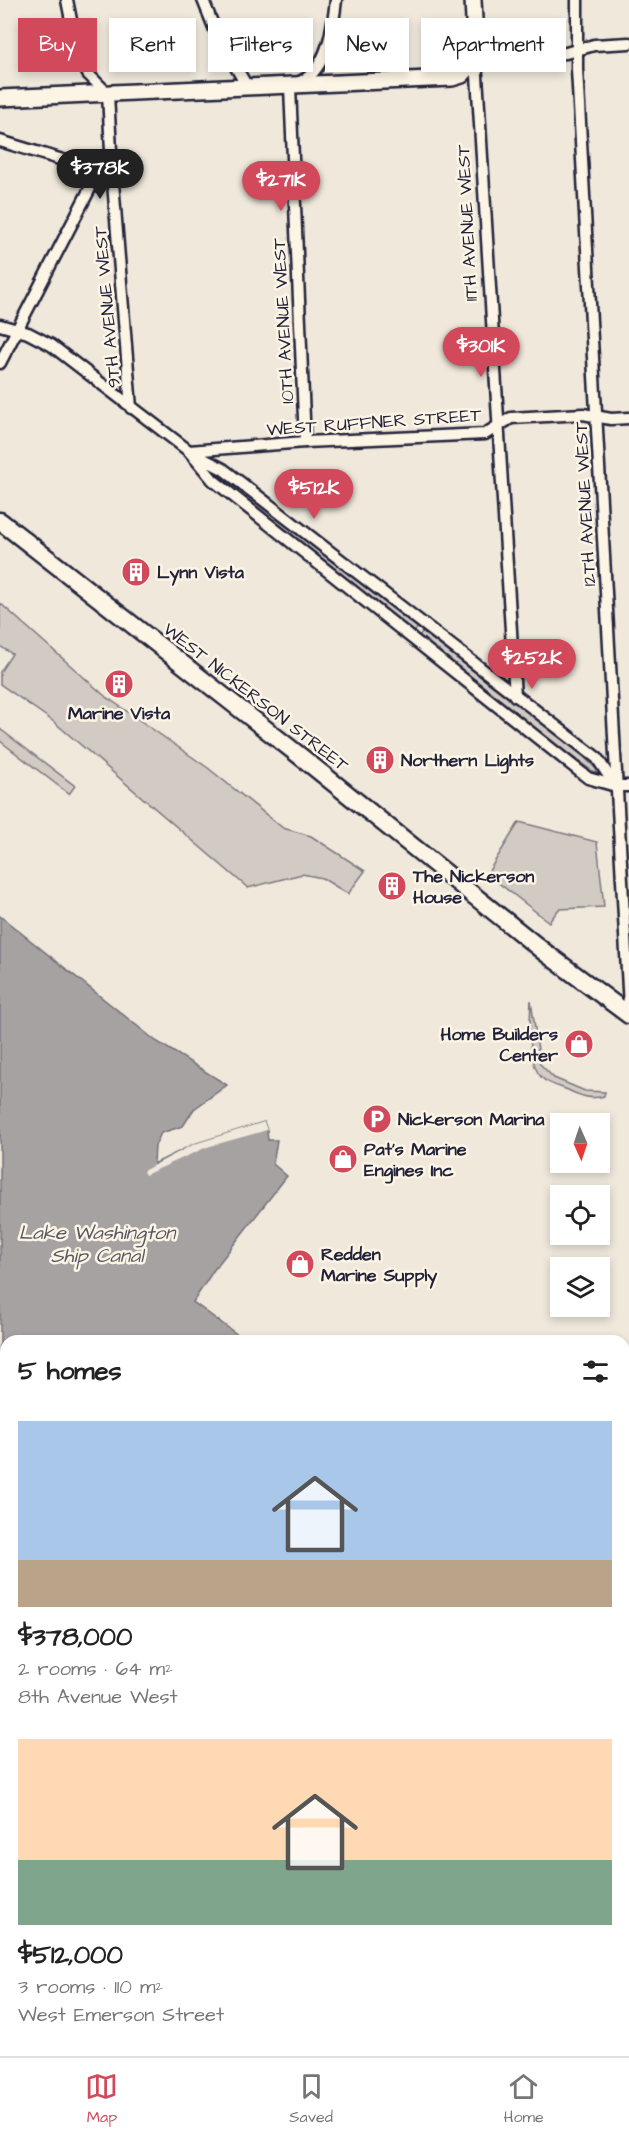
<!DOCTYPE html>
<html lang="en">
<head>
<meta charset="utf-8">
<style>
  :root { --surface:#fff; --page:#f2f2f2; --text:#222; --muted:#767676; --line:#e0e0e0; --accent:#d1495b }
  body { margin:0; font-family:"Architects Daughter",sans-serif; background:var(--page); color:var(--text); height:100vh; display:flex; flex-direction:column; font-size:22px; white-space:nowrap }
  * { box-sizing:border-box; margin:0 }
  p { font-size:20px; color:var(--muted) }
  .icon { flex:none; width:33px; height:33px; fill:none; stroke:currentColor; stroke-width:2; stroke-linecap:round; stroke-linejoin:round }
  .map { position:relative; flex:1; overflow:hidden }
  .details { position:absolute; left:0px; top:1335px; width:630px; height:722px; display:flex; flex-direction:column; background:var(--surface); border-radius:18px 18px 0 0; box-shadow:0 3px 9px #0003 }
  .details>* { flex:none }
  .hud { position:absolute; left:18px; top:18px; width:594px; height:54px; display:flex; gap:12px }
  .needle { width:39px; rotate:177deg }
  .buttons { position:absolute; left:550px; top:1113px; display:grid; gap:12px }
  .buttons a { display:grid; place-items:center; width:60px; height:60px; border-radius:0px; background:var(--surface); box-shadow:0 3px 9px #0003; font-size:30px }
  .price { position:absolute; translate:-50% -51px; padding:0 14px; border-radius:21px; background:var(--accent); color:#fff; font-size:20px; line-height:39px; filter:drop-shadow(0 2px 3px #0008) }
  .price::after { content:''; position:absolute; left:50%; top:36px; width:18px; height:14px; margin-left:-9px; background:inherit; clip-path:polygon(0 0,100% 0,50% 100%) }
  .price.active { background:#222; color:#fff }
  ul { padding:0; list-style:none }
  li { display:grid; align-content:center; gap:12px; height:318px; padding:0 18px }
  li span { display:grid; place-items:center; height:186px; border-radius:0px; color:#555 }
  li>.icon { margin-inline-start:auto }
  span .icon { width:108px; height:108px; fill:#fffc; stroke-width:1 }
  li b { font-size:26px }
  h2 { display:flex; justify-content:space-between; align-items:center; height:72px; padding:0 18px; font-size:26px }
  .chip { padding:0 21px; border-radius:0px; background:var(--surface); box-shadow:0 3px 9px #0003; font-size:21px; line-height:54px }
  .chip.active { background:var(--accent); color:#fff }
  .dock { display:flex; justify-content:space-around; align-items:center; height:84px; border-top:2px solid var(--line); background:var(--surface); font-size:16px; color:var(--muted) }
  .dock a { display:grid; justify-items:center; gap:3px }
  .dock .active { color:var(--accent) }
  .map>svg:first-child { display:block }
  .built { fill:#e0d9cf }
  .green { fill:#d1cbc3; stroke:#7a767f; stroke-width:1.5 }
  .water { fill:#a6a2a2; stroke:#716f79; stroke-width:1.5 }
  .pier { fill:#efe8db }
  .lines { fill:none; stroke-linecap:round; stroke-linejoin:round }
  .street-casing { stroke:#22223b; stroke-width:15 }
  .secondary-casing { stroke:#22223b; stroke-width:20 }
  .primary-casing { stroke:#22223b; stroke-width:21 }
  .street { stroke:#fcf5e5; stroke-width:10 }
  .secondary { stroke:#fcf5e5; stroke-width:15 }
  .primary { stroke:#fcf5e5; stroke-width:16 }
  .labels { text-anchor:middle; stroke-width:5; stroke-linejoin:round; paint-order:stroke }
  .street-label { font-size:18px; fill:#22223b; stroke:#fcf5e5 }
  .poi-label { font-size:18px; font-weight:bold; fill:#22223b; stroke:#fcf5e5; text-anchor:start }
  .water-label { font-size:20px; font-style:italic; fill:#575564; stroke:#fcf5e5 }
</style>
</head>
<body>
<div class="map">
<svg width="629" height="2056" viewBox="0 0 629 2056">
  <rect width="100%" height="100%" fill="#efe8db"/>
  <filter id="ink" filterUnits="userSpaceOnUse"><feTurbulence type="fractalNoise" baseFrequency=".0167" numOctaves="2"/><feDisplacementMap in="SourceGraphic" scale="12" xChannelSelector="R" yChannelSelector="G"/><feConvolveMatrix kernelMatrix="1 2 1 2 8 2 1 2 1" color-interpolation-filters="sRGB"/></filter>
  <g filter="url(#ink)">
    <path class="built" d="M0 1481H6V2050H624V2022L629 2027V2056H0Z"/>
    <g class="green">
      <path d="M216 473 308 541 419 626 413 634 213 477Z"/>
      <path d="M0 603 105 696 208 768 283 828 311 836 365 871 348 894 322 878 302 874 248 888 54 722 0 684V672L12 654 0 646Z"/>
      <path d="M424 630 584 757 600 773 594 772 497 704 450 661 417 638Z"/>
      <path d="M0 729 75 786 69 794 0 741Z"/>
      <path d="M519 822 597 842 604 907 559 909 549 922 487 874Z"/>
      <path d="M531 1000 540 1064 554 1078 585 1091 605 1092 604 1096C591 1100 580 1096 568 1090 561 1087 552 1085 546 1081 526 1070 530 1020 531 1000Z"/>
    </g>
    <g class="water">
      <path d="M0 916 156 1041 227 1085 194 1109 183 1126 161 1133 155 1146 154 1164 194 1144 264 1122 267 1130 268 1140H277L273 1164 287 1176 213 1271 193 1302 246 1341H6V1479L0 1478Z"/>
      <path d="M624 1526H629V2022L624 2017Z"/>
    </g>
    <path class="pier" d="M264 1122 267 1130 207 1147 145 1175 143 1171 194 1144Z"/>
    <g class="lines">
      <g class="street-casing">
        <g id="street">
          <path d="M67 0 78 55 88 74 108 94 112 170 131 408"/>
          <path d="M203 0 217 35 248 88"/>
          <path d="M577 0V69L629 1007"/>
          <path d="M0 141 99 171 106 170"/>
          <path d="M0 325 28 333 51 345 189 451 213 480 588 778 616 786H629"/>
          <path d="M0 363 99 171"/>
          <path d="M305 442 290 87C296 84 302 81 307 78 329 61 333 26 336 0"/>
          <path d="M189 451 305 442 485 434 511 418 583 414 611 419 629 418"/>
          <path d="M194 454 223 469 597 758 614 784"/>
          <path d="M515 696 476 59 566 53 594 45 629 43"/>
          <path d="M0 1643 6 1655"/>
          <path d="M0 1724H6"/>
          <path d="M0 1875H6"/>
          <path d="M469 2050 470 2056"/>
        </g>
      </g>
      <g class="secondary-casing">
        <path id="secondary" d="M0 98 452 78 462 75 476 59 473 0"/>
      </g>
      <g class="primary-casing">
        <path id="primary" d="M0 521 300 756 543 951 629 1015"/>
      </g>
      <use href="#street" class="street"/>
      <use href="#secondary" class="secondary"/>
      <use href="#primary" class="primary"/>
    </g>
  </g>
  <defs>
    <g id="building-disc" transform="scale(1.5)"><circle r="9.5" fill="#d1495b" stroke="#fcf5e5"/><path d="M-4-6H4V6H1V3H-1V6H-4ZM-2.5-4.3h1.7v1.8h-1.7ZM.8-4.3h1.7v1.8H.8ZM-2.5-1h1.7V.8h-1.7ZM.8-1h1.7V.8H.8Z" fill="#fff"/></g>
    <g id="shop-disc" transform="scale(1.5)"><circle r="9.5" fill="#d1495b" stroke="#fcf5e5"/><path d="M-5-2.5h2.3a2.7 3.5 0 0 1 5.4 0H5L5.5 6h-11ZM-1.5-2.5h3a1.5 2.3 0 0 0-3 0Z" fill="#fff"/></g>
    <g id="parking-disc" transform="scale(1.5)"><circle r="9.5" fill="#d1495b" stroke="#fcf5e5"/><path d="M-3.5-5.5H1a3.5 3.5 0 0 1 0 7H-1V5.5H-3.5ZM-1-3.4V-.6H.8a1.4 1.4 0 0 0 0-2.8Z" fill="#fff"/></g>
  </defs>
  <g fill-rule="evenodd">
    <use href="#building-disc" x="136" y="572"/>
    <use href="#building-disc" x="119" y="684"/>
    <use href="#building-disc" x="380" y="760"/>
    <use href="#building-disc" x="392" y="886"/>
    <use href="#shop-disc" x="579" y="1044"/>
    <use href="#parking-disc" x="377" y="1119"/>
    <use href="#shop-disc" x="343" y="1159"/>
    <use href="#shop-disc" x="300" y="1264"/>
  </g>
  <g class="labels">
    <g class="street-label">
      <text transform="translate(467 223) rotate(-93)" y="6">11TH AVENUE WEST</text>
      <text transform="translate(107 307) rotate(-95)" y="6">9TH AVENUE WEST</text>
      <text transform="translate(283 321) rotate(-93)" y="6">10TH AVENUE WEST</text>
      <text transform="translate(374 422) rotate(-4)" y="6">WEST RUFFNER STREET</text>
      <text transform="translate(585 504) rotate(-93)" y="6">12TH AVENUE WEST</text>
      <text transform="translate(256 697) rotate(38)" y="6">WEST NICKERSON STREET</text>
    </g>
    <g class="poi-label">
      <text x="157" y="578">Lynn Vista</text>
      <text x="119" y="719" text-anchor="middle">Marine Vista</text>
      <text x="401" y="766">Northern Lights</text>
      <text x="413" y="882">The Nickerson<tspan x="413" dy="21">House</tspan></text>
      <text x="558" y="1040" text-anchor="end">Home Builders<tspan x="558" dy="21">Center</tspan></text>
      <text x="398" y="1125">Nickerson Marina</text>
      <text x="364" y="1155">Pat's Marine<tspan x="364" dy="21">Engines Inc</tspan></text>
      <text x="321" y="1260">Redden<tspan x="321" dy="21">Marine Supply</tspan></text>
    </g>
    <g class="water-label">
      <text x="97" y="1239">Lake Washington<tspan x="97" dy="23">Ship Canal</tspan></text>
    </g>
  </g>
</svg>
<div class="buttons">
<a><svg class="needle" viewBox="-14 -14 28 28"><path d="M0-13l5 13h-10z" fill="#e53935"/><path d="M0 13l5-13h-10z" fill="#767676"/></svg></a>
<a><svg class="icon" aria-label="locate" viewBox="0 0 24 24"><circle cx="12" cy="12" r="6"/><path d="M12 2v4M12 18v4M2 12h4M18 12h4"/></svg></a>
<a><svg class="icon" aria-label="layers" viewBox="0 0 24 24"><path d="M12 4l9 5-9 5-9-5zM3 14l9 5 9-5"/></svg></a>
</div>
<b class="price active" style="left:100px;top:200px">$378K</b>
<b class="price" style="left:281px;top:212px">$271K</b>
<b class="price" style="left:481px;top:378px">$301K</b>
<b class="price" style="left:314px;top:520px">$512K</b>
<b class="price" style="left:532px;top:690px">$252K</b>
<div class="hud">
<a class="chip active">Buy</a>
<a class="chip">Rent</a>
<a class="chip">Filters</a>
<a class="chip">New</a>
<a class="chip">Apartment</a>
</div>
<section class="details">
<h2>5 homes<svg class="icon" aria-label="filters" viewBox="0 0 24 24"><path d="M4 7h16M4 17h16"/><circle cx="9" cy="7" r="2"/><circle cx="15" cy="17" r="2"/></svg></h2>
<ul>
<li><span style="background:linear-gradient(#a9c7e8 75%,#b9a48a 0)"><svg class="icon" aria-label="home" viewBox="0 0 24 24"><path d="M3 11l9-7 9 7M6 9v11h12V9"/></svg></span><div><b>$378,000</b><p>2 rooms · 64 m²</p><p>8th Avenue West</p></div></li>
<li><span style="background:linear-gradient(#ffd9b3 65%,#7fa58c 0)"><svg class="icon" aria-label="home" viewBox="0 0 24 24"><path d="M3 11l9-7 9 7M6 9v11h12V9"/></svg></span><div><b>$512,000</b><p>3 rooms · 110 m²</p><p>West Emerson Street</p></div></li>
</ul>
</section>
</div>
<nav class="dock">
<a class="active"><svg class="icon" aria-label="map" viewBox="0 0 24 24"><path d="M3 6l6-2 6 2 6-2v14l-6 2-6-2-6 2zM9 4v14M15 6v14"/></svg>Map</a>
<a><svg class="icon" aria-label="saved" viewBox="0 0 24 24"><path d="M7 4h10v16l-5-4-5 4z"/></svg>Saved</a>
<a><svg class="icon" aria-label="home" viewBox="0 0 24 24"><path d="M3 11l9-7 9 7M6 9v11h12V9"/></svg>Home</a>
</nav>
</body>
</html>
